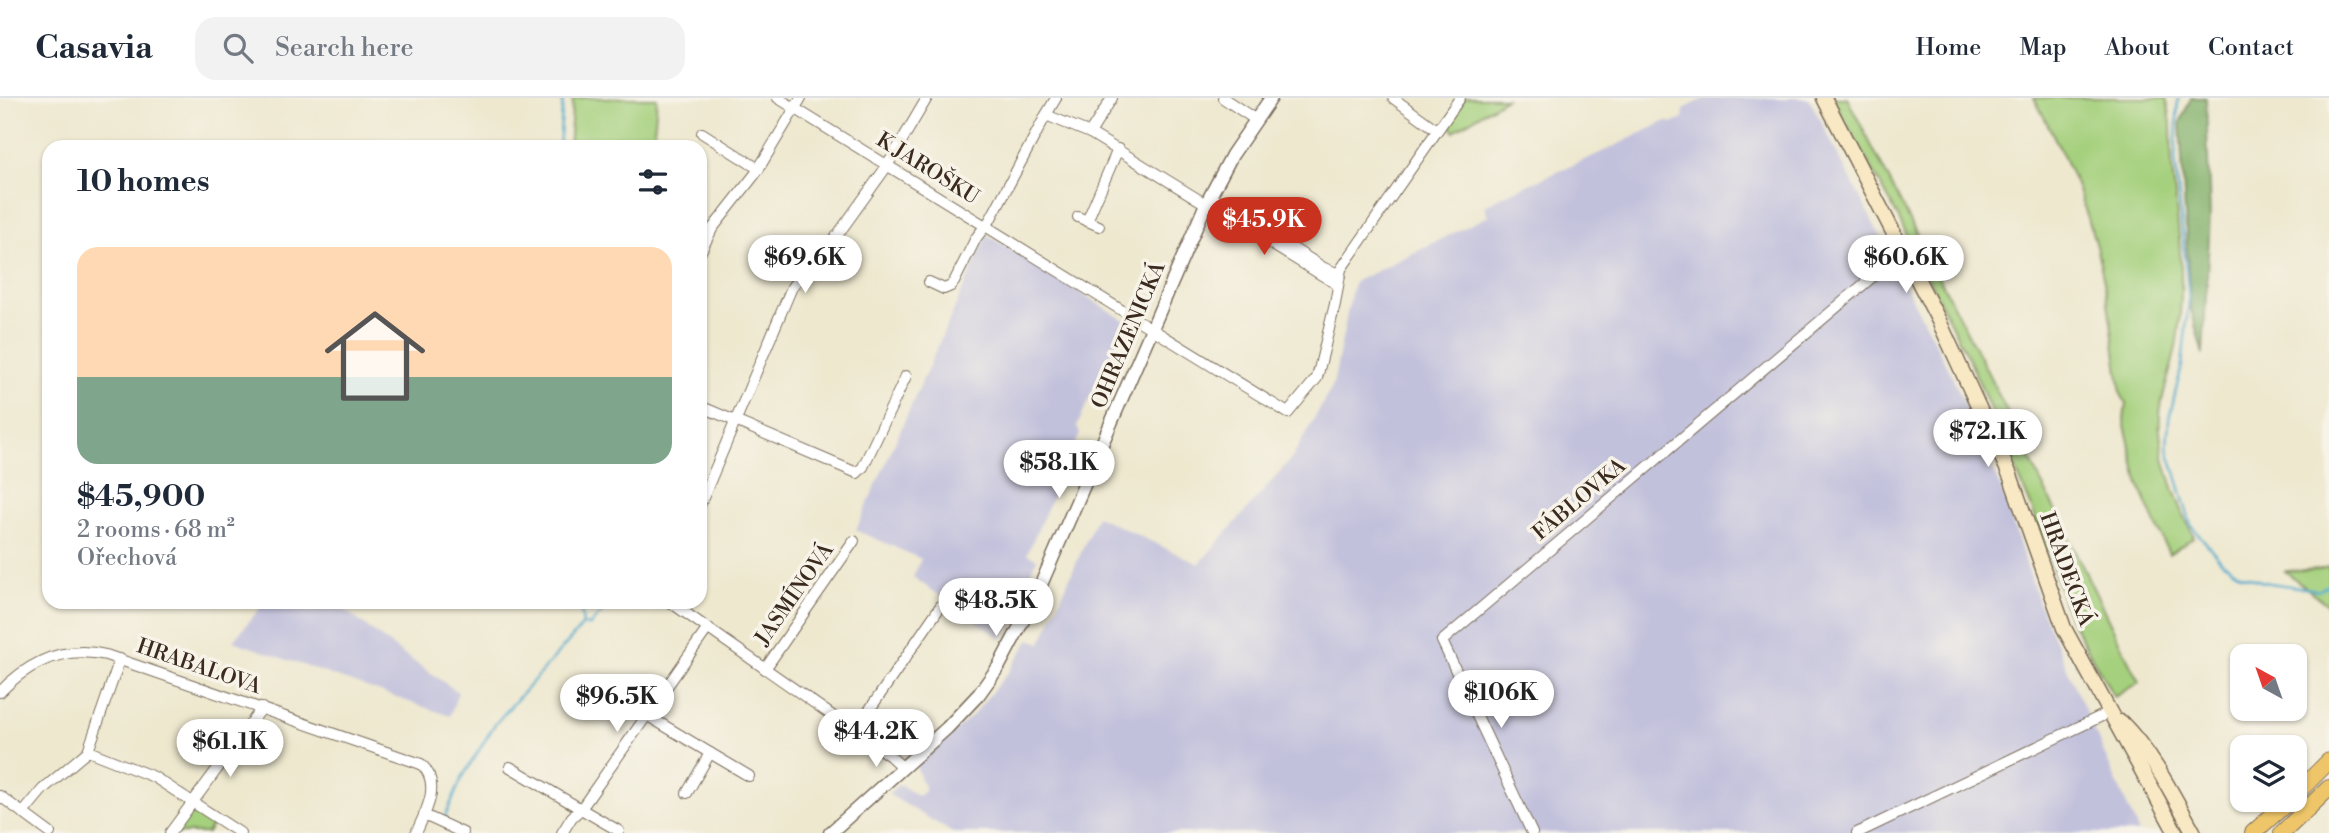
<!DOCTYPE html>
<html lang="en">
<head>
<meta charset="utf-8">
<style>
  :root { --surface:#fff; --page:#f2f2f3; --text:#1f2937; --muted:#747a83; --line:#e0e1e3; --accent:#c8321e }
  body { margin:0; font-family:"Libre Bodoni",serif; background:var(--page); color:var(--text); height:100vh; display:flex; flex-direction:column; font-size:26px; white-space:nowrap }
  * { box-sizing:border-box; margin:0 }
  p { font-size:23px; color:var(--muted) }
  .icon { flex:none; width:38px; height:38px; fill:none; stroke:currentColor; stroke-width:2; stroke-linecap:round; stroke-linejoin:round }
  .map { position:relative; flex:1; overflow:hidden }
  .panel { position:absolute; left:42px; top:42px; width:665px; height:469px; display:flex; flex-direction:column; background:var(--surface); border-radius:21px; box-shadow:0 2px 5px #0004 }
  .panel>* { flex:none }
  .needle { width:46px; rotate:320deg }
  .tools { position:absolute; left:2230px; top:546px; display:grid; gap:14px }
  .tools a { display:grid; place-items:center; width:77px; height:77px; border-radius:14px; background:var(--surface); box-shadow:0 2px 5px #0004; font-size:35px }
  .price { position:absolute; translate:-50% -60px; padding:0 16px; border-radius:24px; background:#fff; color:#222; font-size:23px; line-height:46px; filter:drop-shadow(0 2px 4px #0008) }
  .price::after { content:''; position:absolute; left:50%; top:42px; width:21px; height:16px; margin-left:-10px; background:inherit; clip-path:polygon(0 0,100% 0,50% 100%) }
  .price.selected { background:var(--accent); color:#fff }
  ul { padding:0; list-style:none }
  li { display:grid; align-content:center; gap:14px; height:371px; padding:0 35px }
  li span { display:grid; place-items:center; height:217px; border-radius:21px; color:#555 }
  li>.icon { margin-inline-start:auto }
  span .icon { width:126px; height:126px; fill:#fffc; stroke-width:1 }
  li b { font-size:30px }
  h2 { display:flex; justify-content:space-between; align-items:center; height:84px; padding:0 35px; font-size:30px }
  header { display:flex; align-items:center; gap:42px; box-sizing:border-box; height:98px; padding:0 35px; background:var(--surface); border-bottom:2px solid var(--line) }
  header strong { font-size:33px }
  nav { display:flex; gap:38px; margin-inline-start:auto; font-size:24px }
  .search { width:490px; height:63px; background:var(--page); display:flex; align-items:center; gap:18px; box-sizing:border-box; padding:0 24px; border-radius:21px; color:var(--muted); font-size:26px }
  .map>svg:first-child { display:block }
  .industrial { fill:#c2c1dc }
  .green { fill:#a5d07d; stroke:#707d4e; stroke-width:2 }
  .forest { fill:#84b26c; stroke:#606e45; stroke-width:2 }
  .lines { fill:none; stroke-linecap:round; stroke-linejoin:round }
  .stream { stroke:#4da8cb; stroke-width:2.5 }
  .minor-casing { stroke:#7a6c5c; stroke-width:12 }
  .tertiary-casing { stroke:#7a6c5c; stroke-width:15 }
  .secondary-casing { stroke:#7a6c5c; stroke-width:17 }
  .primary-casing { stroke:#7a6c5c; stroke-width:18 }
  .minor { stroke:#fff; stroke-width:10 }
  .tertiary { stroke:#fff; stroke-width:12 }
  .secondary { stroke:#f8e8c3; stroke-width:14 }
  .primary { stroke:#eec569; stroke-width:16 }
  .labels { text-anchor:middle; stroke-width:7; stroke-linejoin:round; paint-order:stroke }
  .street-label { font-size:21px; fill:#3b2a1e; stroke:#f7f3e8 }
</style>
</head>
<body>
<header>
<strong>Casavia</strong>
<div class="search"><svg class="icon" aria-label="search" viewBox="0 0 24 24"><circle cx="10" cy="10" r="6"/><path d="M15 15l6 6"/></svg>Search here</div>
<nav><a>Home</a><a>Map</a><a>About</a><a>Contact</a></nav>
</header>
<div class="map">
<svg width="2329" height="735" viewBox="0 0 2329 735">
  <rect width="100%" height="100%" fill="#f7f3e8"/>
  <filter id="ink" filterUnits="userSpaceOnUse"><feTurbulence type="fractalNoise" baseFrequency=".0143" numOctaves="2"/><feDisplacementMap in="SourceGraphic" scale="14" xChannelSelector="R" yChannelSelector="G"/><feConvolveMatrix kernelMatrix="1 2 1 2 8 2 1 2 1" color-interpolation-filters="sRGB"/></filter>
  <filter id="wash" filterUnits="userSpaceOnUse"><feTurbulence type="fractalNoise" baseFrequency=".00686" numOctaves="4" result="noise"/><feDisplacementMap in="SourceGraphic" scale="28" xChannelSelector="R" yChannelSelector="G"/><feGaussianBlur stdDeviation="1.57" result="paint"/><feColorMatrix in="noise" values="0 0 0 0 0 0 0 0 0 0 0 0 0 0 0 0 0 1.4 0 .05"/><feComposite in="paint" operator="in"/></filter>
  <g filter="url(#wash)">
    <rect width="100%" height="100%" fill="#eee8cf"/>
    <g class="industrial">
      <path d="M1705 0H1809L1952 278 2001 391 2040 508 2139 735H953L888 696 899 686 918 698 925 692 916 668 972 618 1009 573 1030 541 1041 545 1097 418 1199 466 1292 360 1333 287 1352 191 1356 183 1488 118 1484 108 1500 99 1598 56 1666 23 1673 25 1683 21 1684 11Z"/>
      <path d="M987 137 1129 225 1102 287 1094 290 1077 328 1080 336 1027 456 1037 461 1031 472 1033 480 1023 505 1002 541 913 479 921 461 856 432Z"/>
      <path d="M265 504H334L400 554 458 594 450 618 233 543Z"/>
    </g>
    <g class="green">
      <path d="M573 0H657L653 49H569Z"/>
      <path d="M1465 0H1506L1454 33 1449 24Z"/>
      <path d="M1832 0H1847L1986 271 2139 584 2114 599 2069 518 2030 405 1972 268 1891 105Z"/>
      <path d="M2034 0H2166C2174 27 2170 42 2172 69 2178 130 2187 188 2176 249 2171 277 2157 304 2160 333 2162 368 2179 408 2194 439L2169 456 2139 387 2124 323 2126 305 2121 296C2113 239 2107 182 2090 127 2077 83 2056 41 2034 0Z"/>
      <path d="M2329 469V508L2285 473 2321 471Z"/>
      <path d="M195 713 210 721 212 727 207 735H173L190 714Z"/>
    </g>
    <path class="forest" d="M2191 0H2206L2210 118 2203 257 2190 207 2180 25Z"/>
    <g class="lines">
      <g class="stream">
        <path d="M2178 0 2175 60 2189 202 2182 267 2169 321 2167 348 2191 427 2222 464 2239 475 2263 484 2318 492 2329 487"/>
        <path d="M559 49 563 0"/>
        <path d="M583 527H590L612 504"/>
        <path d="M443 723 462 680 495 626 583 527 580 504"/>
      </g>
    </g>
  </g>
  <g filter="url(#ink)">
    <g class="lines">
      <g class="minor-casing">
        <g id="minor">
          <path d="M778 0 1288 315 1317 280 1335 206 1341 171 1460 0"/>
          <path d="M1223 0 1256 22"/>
          <path d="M1393 0 1437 32"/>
          <path d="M1046 17 1056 0"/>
          <path d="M702 35 759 71"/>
          <path d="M1090 35 1338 187"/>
          <path d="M1210 98 1324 170 1339 176"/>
          <path d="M1078 119 1099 128"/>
          <path d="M1087 123 1118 51"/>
          <path d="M700 155 712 131 756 75 801 0"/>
          <path d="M929 184 944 191 951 188 954 184 976 140 990 122 1046 17 1090 35 1112 0"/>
          <path d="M700 308 857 375 863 369 906 278"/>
          <path d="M700 407 792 189 805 172 821 160 887 68 927 0"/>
          <path d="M670 504 890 658 903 670"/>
          <path d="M765 571 854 443"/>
          <path d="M0 594C29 564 64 547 106 557L421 666C442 685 426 714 416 735"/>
          <path d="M576 615 589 592 598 588 710 655"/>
          <path d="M855 633 942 506"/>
          <path d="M88 653 120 561"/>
          <path d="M510 669 581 711 708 530"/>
          <path d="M687 695 710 655 749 678"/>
          <path d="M0 698 50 735"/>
          <path d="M23 715 43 691 88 653 154 679 240 735"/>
          <path d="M424 717 463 735"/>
          <path d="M170 735 262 610"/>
          <path d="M562 735 572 719 581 711 619 733"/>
          <path d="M1532 735 1442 543 1890 164 1905 155"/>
          <path d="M1857 735 2110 614"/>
        </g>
      </g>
      <g class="tertiary-casing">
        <path id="tertiary" d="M830 735 947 630 979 596 999 568 1036 498 1206 106 1232 57 1271 0"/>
      </g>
      <g class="secondary-casing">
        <g id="secondary">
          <path d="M1824 0 1939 223 2010 377 2064 530 2176 735"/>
          <path d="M2121 624C2152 655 2173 697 2194 735"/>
        </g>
      </g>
      <g class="primary-casing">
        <g id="primary">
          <path d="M2294 698 2329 663"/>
          <path d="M2253 735 2290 702"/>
          <path d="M2282 735 2329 690"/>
        </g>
      </g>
      <use href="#minor" class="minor"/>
      <use href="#tertiary" class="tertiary"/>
      <use href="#secondary" class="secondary"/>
      <use href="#primary" class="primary"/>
    </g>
  </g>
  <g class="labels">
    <g class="street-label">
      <text transform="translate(928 70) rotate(32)" y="7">K JAROŠKU</text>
      <text transform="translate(1128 237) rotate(-67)" y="7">OHRAZENICKÁ</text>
      <text transform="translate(1579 401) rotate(-40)" y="7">FÁBLOVKA</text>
      <text transform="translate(2067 471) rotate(70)" y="7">HRADECKÁ</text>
      <text transform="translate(794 496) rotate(-55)" y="7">JASMÍNOVÁ</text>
      <text transform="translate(199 568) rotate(19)" y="7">HRABALOVA</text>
    </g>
  </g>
</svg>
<div class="tools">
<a><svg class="needle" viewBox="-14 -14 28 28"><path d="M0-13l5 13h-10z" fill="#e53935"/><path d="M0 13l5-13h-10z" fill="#747a83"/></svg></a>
<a><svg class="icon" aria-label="layers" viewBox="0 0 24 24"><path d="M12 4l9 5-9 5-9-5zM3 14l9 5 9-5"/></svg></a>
</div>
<b class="price selected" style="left:1264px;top:159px">$45.9K</b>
<b class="price" style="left:805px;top:197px">$69.6K</b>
<b class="price" style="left:1906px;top:197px">$60.6K</b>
<b class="price" style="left:1988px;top:371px">$72.1K</b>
<b class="price" style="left:1059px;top:402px">$58.1K</b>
<b class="price" style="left:996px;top:540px">$48.5K</b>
<b class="price" style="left:1501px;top:632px">$106K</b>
<b class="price" style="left:617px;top:636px">$96.5K</b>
<b class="price" style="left:876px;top:671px">$44.2K</b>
<b class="price" style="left:230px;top:681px">$61.1K</b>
<section class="panel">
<h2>10 homes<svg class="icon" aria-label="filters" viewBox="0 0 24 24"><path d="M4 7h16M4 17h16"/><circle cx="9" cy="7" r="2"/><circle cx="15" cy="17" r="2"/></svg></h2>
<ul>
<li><span style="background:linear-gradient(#ffd9b3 60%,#7fa58c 0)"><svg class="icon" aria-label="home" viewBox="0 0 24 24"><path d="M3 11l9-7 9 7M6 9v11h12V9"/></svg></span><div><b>$45,900</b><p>2 rooms · 68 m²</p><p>Ořechová</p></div></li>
</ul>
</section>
</div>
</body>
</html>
